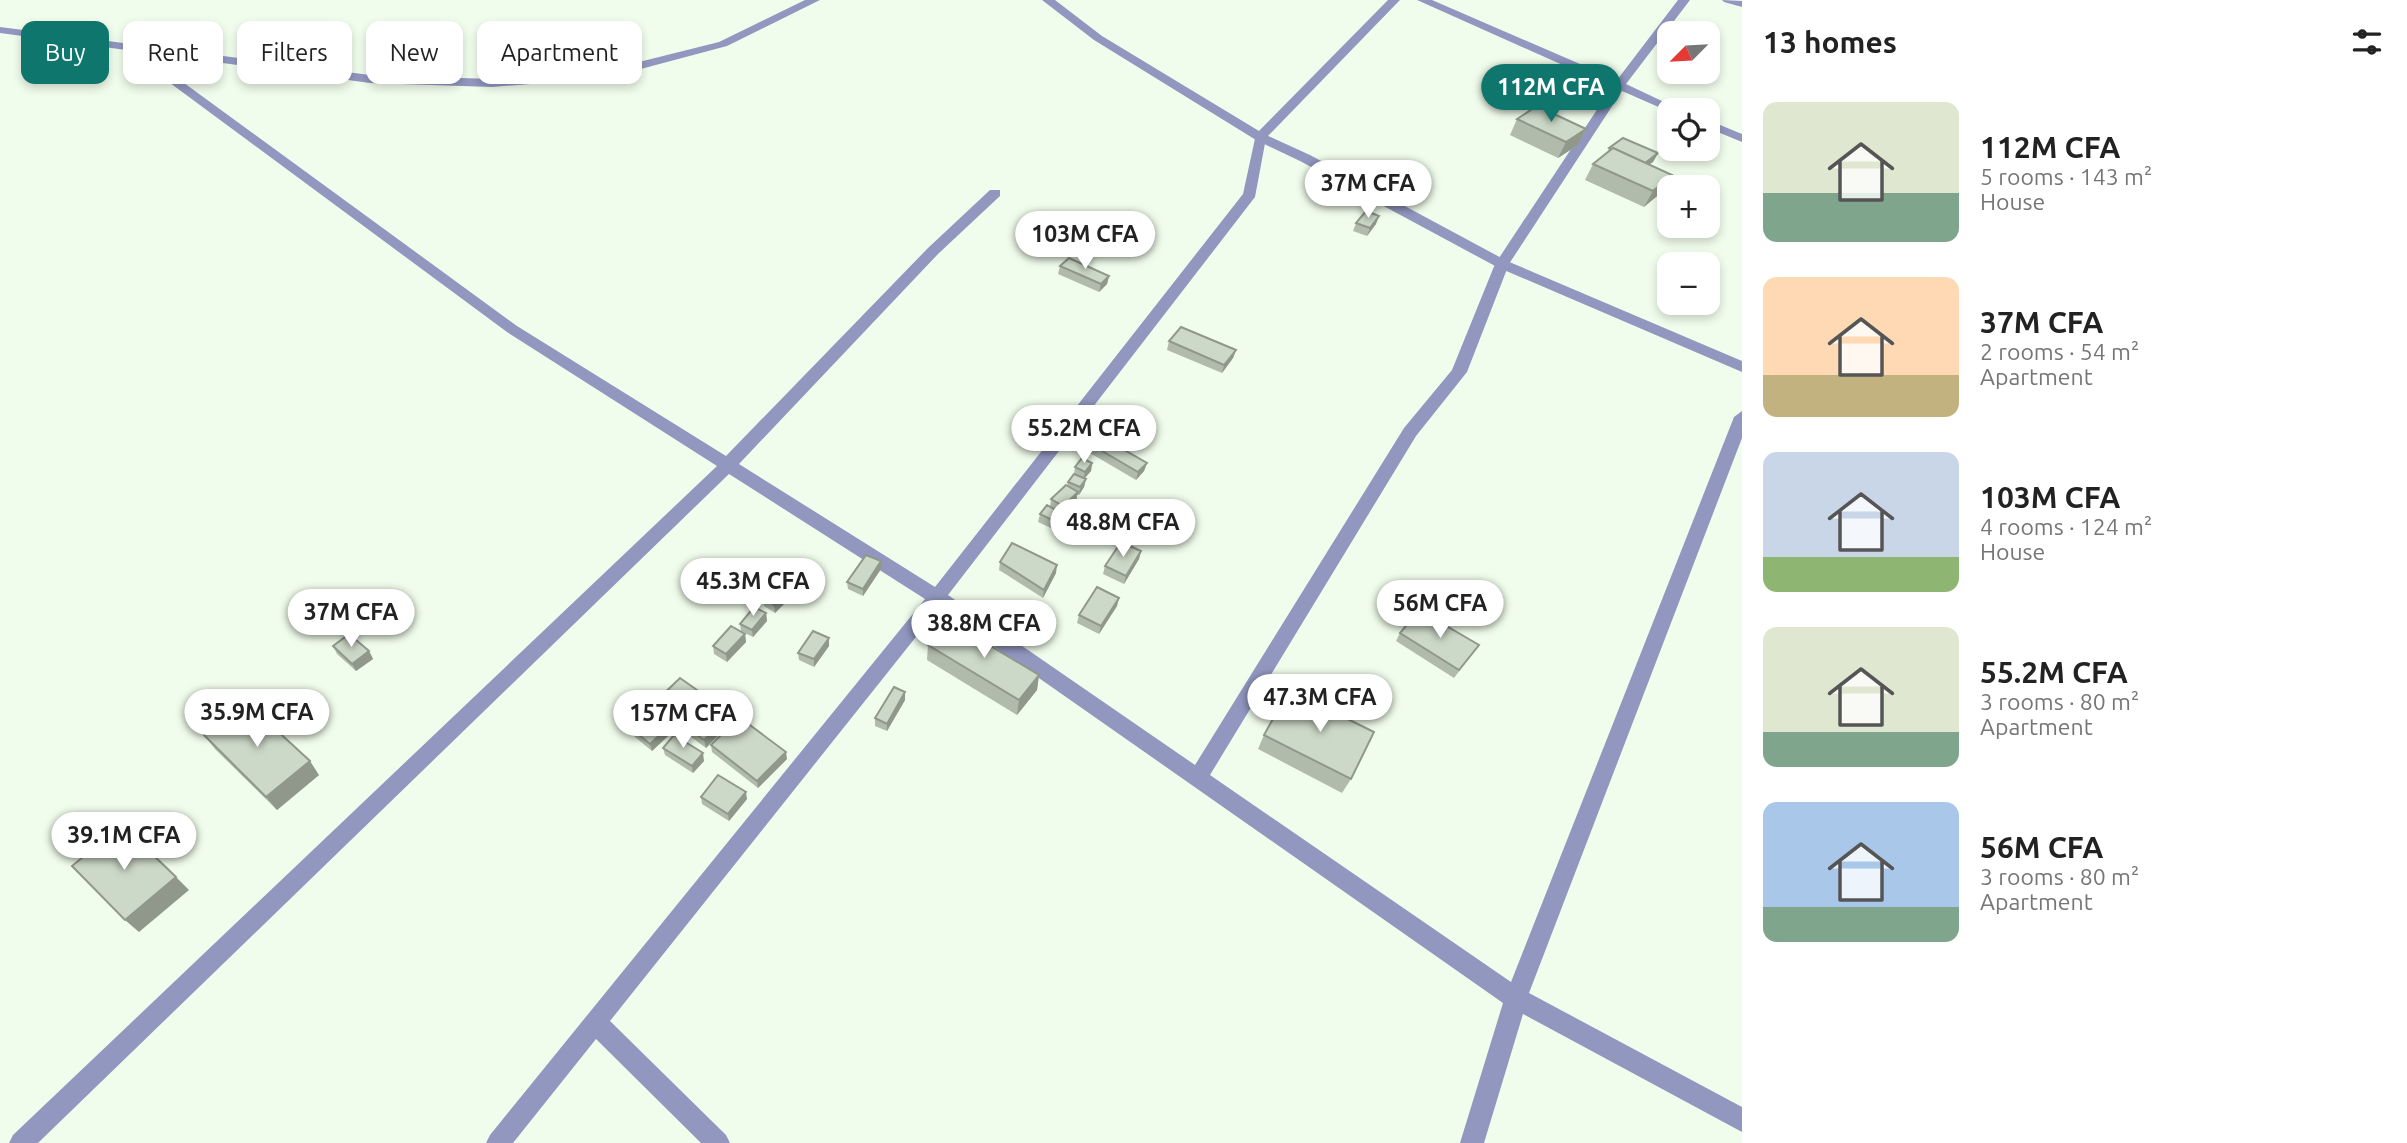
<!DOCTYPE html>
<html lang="en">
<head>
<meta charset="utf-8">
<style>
  :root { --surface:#fff; --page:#f2f2f2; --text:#222; --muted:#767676; --accent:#0f766e }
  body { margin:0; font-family:Ubuntu,sans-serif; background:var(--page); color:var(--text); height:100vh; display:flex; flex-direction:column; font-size:26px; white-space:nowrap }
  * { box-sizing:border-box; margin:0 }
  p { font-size:23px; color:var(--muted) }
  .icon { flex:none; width:38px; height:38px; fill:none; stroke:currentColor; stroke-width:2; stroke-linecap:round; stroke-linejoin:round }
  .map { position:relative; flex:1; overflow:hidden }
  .panel { display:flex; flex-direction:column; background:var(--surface); width:665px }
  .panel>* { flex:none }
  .hud { position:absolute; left:21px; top:21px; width:665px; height:63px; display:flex; gap:14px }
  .needle { width:46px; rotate:246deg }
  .tools { position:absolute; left:1657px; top:21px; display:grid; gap:14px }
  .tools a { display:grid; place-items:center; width:63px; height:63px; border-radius:14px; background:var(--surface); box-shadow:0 4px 10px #0003; font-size:35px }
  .price { position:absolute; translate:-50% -60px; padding:0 16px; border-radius:24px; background:#fff; color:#222; font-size:23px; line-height:46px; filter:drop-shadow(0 2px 4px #0008) }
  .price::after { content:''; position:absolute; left:50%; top:42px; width:21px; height:16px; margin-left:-10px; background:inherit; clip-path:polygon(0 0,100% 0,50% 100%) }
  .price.on { background:var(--accent); color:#fff }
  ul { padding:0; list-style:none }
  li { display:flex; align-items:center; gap:21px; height:175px; padding:0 21px }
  li span { display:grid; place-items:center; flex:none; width:196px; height:140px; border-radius:14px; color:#555 }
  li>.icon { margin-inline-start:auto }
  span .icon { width:84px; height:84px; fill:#fffc; stroke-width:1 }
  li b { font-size:30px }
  h2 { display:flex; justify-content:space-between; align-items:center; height:84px; padding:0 21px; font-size:30px }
  .pill { padding:0 24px; border-radius:14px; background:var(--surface); box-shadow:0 4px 10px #0003; font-size:24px; line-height:63px }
  .pill.on { background:var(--accent); color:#fff }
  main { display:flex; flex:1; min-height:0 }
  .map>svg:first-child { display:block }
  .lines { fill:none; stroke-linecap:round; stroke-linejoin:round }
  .minor { fill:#9297c0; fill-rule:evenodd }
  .tertiary { fill:#9297c0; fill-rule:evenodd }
  .wall { fill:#b0bbac }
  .shaded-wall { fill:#90988c }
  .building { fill:#cdd9c8; stroke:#90988c; stroke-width:2 }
</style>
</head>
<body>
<main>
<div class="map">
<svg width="1742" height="1143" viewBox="0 0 1742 1143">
  <rect width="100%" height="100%" fill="#f1fdec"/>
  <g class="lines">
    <g class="minor">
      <path d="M1388 0H1400L1266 138 1255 197 948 595 1195 765 1404 428 1452 370 1495 264 1612 87 1417 0H1432L1617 80 1678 0H1690L1626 84 1681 110 1670 112 1622 91 1509 264 1467 372 1416 436 1210 775 1511 982 1734 417 1742 411V438L1529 993 1742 1107V1132L1523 1014 1484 1143H1460L1503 1003 939 608 610 1021 726 1135 730 1143H701L596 1039 513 1143H486L490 1135 925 599 729 474 38 1143H9L13 1135 717 466 507 332 124 49V45H132L517 326 726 456 928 248 990 190H1000V196L938 254 739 464 935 587 1243 194 1256 134Z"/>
      <path d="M1722 0 1742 1V7L1724 2Z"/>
      <path d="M1708 120 1742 134V142L1708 128Z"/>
    </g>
    <g class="tertiary">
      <path d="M805 0H820L727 46 607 78 492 87 370 83 0 33V27L370 75 492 79 607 70 719 42Z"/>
      <path d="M1042 0H1055L1102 36 1264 134 1310 155 1507 261 1742 361V372L1497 267 1300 161 1256 140 1094 40Z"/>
    </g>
  </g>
  <g class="wall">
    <path d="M1517 119 1586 129 1578 145 1558 158 1510 135Z"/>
    <path d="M1609 148 1658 153 1653 162 1649 164 1672 175 1663 191 1644 207 1585 180 1593 164 1607 153Z"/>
    <path d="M1356 223 1376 224 1367 236 1353 231Z"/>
    <path d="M1060 266 1109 276 1107 284 1099 292 1058 274Z"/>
    <path d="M1169 341 1236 350 1233 358 1222 373 1167 350Z"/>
    <path d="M1092 445 1147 463 1144 471 1136 480 1090 453Z"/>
    <path d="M1092 463 1091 471 1085 478 1086 479 1084 487 1079 495H1077L1076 501 1061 514 1059 513 1058 520 1051 528 1038 522 1040 514 1050 507 1051 499 1067 486 1068 482 1074 474 1075 467Z"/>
    <path d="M1141 551 1139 559 1124 584 1103 574 1105 566Z"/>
    <path d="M1000 562 1056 573 1043 598 999 570Z"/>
    <path d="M881 569 863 596 848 589 847 582Z"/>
    <path d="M790 590V598L775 613 764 606 763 598Z"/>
    <path d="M1117 606 1099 634 1077 623 1079 615Z"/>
    <path d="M766 613 767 621 753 637 741 631 740 624Z"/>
    <path d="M1400 633 1479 645 1454 678 1396 641Z"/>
    <path d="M745 634 746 642 727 662 714 654 713 646Z"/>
    <path d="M829 638V646L814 667 799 660 798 653Z"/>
    <path d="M928 645 1039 675 1037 690 1017 715 927 660Z"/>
    <path d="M333 646 369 651 373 659 356 671 337 654Z"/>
    <path d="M905 692V700L887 731 875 726V718Z"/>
    <path d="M654 703 731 714 732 721 706 748 656 711Z"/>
    <path d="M666 729 668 736 652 751 635 737 633 730Z"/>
    <path d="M204 735 319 775 277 810 215 749Z"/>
    <path d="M1264 735 1351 779 1342 793 1258 749Z"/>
    <path d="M711 745 787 759 758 788 712 752Z"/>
    <path d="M663 748 704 761 693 773 665 755Z"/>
    <path d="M701 797 747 799 729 821 702 804Z"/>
  </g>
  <g class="shaded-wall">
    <path d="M1586 129 1578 145 1558 158 1566 142Z"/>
    <path d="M1658 153 1653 162 1639 172 1644 164Z"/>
    <path d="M1672 175 1663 191 1644 207 1653 191Z"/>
    <path d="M1379 216 1376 224 1367 236 1370 228Z"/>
    <path d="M1109 276 1107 284 1099 292 1101 284Z"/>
    <path d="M1236 350 1233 358 1222 373 1224 365Z"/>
    <path d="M1092 463 1091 471 1083 480 1085 472Z"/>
    <path d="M1147 463 1144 471 1136 480 1138 472Z"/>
    <path d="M1086 479 1084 487 1079 495 1080 487Z"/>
    <path d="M1078 492 1076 501 1061 514 1063 506Z"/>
    <path d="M1059 512 1058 520 1051 528 1052 520Z"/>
    <path d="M1141 551 1139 559 1124 584 1126 576Z"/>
    <path d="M881 561V569L863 596V589Z"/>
    <path d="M1057 565 1056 573 1043 598 1044 590Z"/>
    <path d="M790 590V598L775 613 774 605Z"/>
    <path d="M1119 598 1117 606 1099 634 1101 626Z"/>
    <path d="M766 613 767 621 753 637 752 630Z"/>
    <path d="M745 634 746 642 727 662 726 654Z"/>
    <path d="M829 638V646L814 667V659Z"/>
    <path d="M369 651 373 659 356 671 352 664Z"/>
    <path d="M1039 675 1037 690 1017 715 1019 700Z"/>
    <path d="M905 692V700L887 731V724Z"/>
    <path d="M731 714 732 721 706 748 704 740Z"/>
    <path d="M666 729 668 736 652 751 650 744Z"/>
    <path d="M786 752 787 759 758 788 757 781Z"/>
    <path d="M703 753 704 761 693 773 692 766Z"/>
    <path d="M310 761 319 775 277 810 266 797Z"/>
    <path d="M746 792 747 799 729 821 728 814Z"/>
    <path d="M176 877 189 890 139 932 125 920Z"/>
  </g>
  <g class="building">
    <path d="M1537 106 1586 129 1566 142 1517 119Z"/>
    <path d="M1623 138 1658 153 1645 163 1613 148 1612 150 1609 148Z"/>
    <path d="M1613 148 1672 175 1653 191 1593 164Z"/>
    <path d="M1366 211 1379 216 1370 228 1356 223Z"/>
    <path d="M1069 258 1109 276 1101 284 1060 266Z"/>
    <path d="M1181 327 1236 350 1224 365 1169 341Z"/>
    <path d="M1100 436 1147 463 1138 472 1092 445Z"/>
    <path d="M1082 458 1092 463 1085 472 1075 467Z"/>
    <path d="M1074 474 1086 479 1080 487 1068 482Z"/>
    <path d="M1066 485 1078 492 1063 506 1051 499Z"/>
    <path d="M1047 505 1059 512 1052 520 1040 514Z"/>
    <path d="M1121 542 1141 551 1126 576 1105 566Z"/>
    <path d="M1012 543 1057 565 1044 590 1000 562Z"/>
    <path d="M866 555 881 561 863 589 847 582Z"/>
    <path d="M778 583 790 590 774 605 763 598Z"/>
    <path d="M1097 587 1119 598 1101 626 1079 615Z"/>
    <path d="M754 607 766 613 752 630 740 624Z"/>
    <path d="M1419 610 1479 645 1459 670 1400 633Z"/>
    <path d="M949 621 1039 675 1019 700 928 645Z"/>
    <path d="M731 626 745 634 726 654 713 646Z"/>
    <path d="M813 631 829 638 814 659 798 653Z"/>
    <path d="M349 634 369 651 352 664 333 646Z"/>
    <path d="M680 678 731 714 704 740 654 703Z"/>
    <path d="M894 687 905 692 887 724 875 718Z"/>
    <path d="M1289 690 1374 732 1351 779 1264 735Z"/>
    <path d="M247 703 310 761 266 797 204 735Z"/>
    <path d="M649 715 666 729 650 744 633 730Z"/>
    <path d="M739 717 786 752 757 781 711 745Z"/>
    <path d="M674 735 703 753 692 766 663 748Z"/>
    <path d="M718 775 746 792 728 814 701 797Z"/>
    <path d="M122 825 176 877 125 920 72 866Z"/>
  </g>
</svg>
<div class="tools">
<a><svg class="needle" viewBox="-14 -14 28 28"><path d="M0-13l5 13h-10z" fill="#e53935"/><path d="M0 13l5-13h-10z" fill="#767676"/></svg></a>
<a><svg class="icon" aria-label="locate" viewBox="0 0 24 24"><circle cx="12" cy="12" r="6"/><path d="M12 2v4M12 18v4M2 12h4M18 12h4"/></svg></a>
<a>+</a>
<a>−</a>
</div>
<b class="price on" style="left:1551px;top:124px">112M CFA</b>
<b class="price" style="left:1368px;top:220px">37M CFA</b>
<b class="price" style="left:1085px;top:271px">103M CFA</b>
<b class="price" style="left:1084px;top:465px">55.2M CFA</b>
<b class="price" style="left:1123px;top:559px">48.8M CFA</b>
<b class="price" style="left:753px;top:618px">45.3M CFA</b>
<b class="price" style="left:1440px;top:640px">56M CFA</b>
<b class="price" style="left:351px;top:649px">37M CFA</b>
<b class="price" style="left:984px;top:660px">38.8M CFA</b>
<b class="price" style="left:1320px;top:734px">47.3M CFA</b>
<b class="price" style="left:257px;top:749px">35.9M CFA</b>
<b class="price" style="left:683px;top:750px">157M CFA</b>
<b class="price" style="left:124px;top:872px">39.1M CFA</b>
<div class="hud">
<a class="pill on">Buy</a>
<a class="pill">Rent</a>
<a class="pill">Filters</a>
<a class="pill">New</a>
<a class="pill">Apartment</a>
</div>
</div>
<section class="panel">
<h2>13 homes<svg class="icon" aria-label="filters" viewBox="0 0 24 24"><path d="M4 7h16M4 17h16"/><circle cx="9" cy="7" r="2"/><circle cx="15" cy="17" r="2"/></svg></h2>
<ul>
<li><span style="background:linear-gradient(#dfe7d0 65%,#7fa58c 0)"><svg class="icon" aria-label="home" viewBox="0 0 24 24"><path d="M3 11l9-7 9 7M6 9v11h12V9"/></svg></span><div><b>112M CFA</b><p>5 rooms · 143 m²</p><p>House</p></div></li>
<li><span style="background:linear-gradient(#ffd9b3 70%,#c2b280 0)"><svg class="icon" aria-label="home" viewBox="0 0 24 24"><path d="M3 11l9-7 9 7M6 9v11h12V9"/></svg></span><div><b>37M CFA</b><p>2 rooms · 54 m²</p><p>Apartment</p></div></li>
<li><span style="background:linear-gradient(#c9d6e8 75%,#8fb573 0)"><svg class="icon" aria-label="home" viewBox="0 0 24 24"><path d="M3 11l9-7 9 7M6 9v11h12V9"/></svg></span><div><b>103M CFA</b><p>4 rooms · 124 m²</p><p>House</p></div></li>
<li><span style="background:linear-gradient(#dfe7d0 75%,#7fa58c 0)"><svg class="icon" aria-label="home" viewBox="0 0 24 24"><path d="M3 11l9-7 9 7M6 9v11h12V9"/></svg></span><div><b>55.2M CFA</b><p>3 rooms · 80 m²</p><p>Apartment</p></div></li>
<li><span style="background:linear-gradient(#a9c7e8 75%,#7fa58c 0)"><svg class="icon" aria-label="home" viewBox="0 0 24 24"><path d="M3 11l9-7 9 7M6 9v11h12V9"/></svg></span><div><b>56M CFA</b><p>3 rooms · 80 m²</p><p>Apartment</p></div></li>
</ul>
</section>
</main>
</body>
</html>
